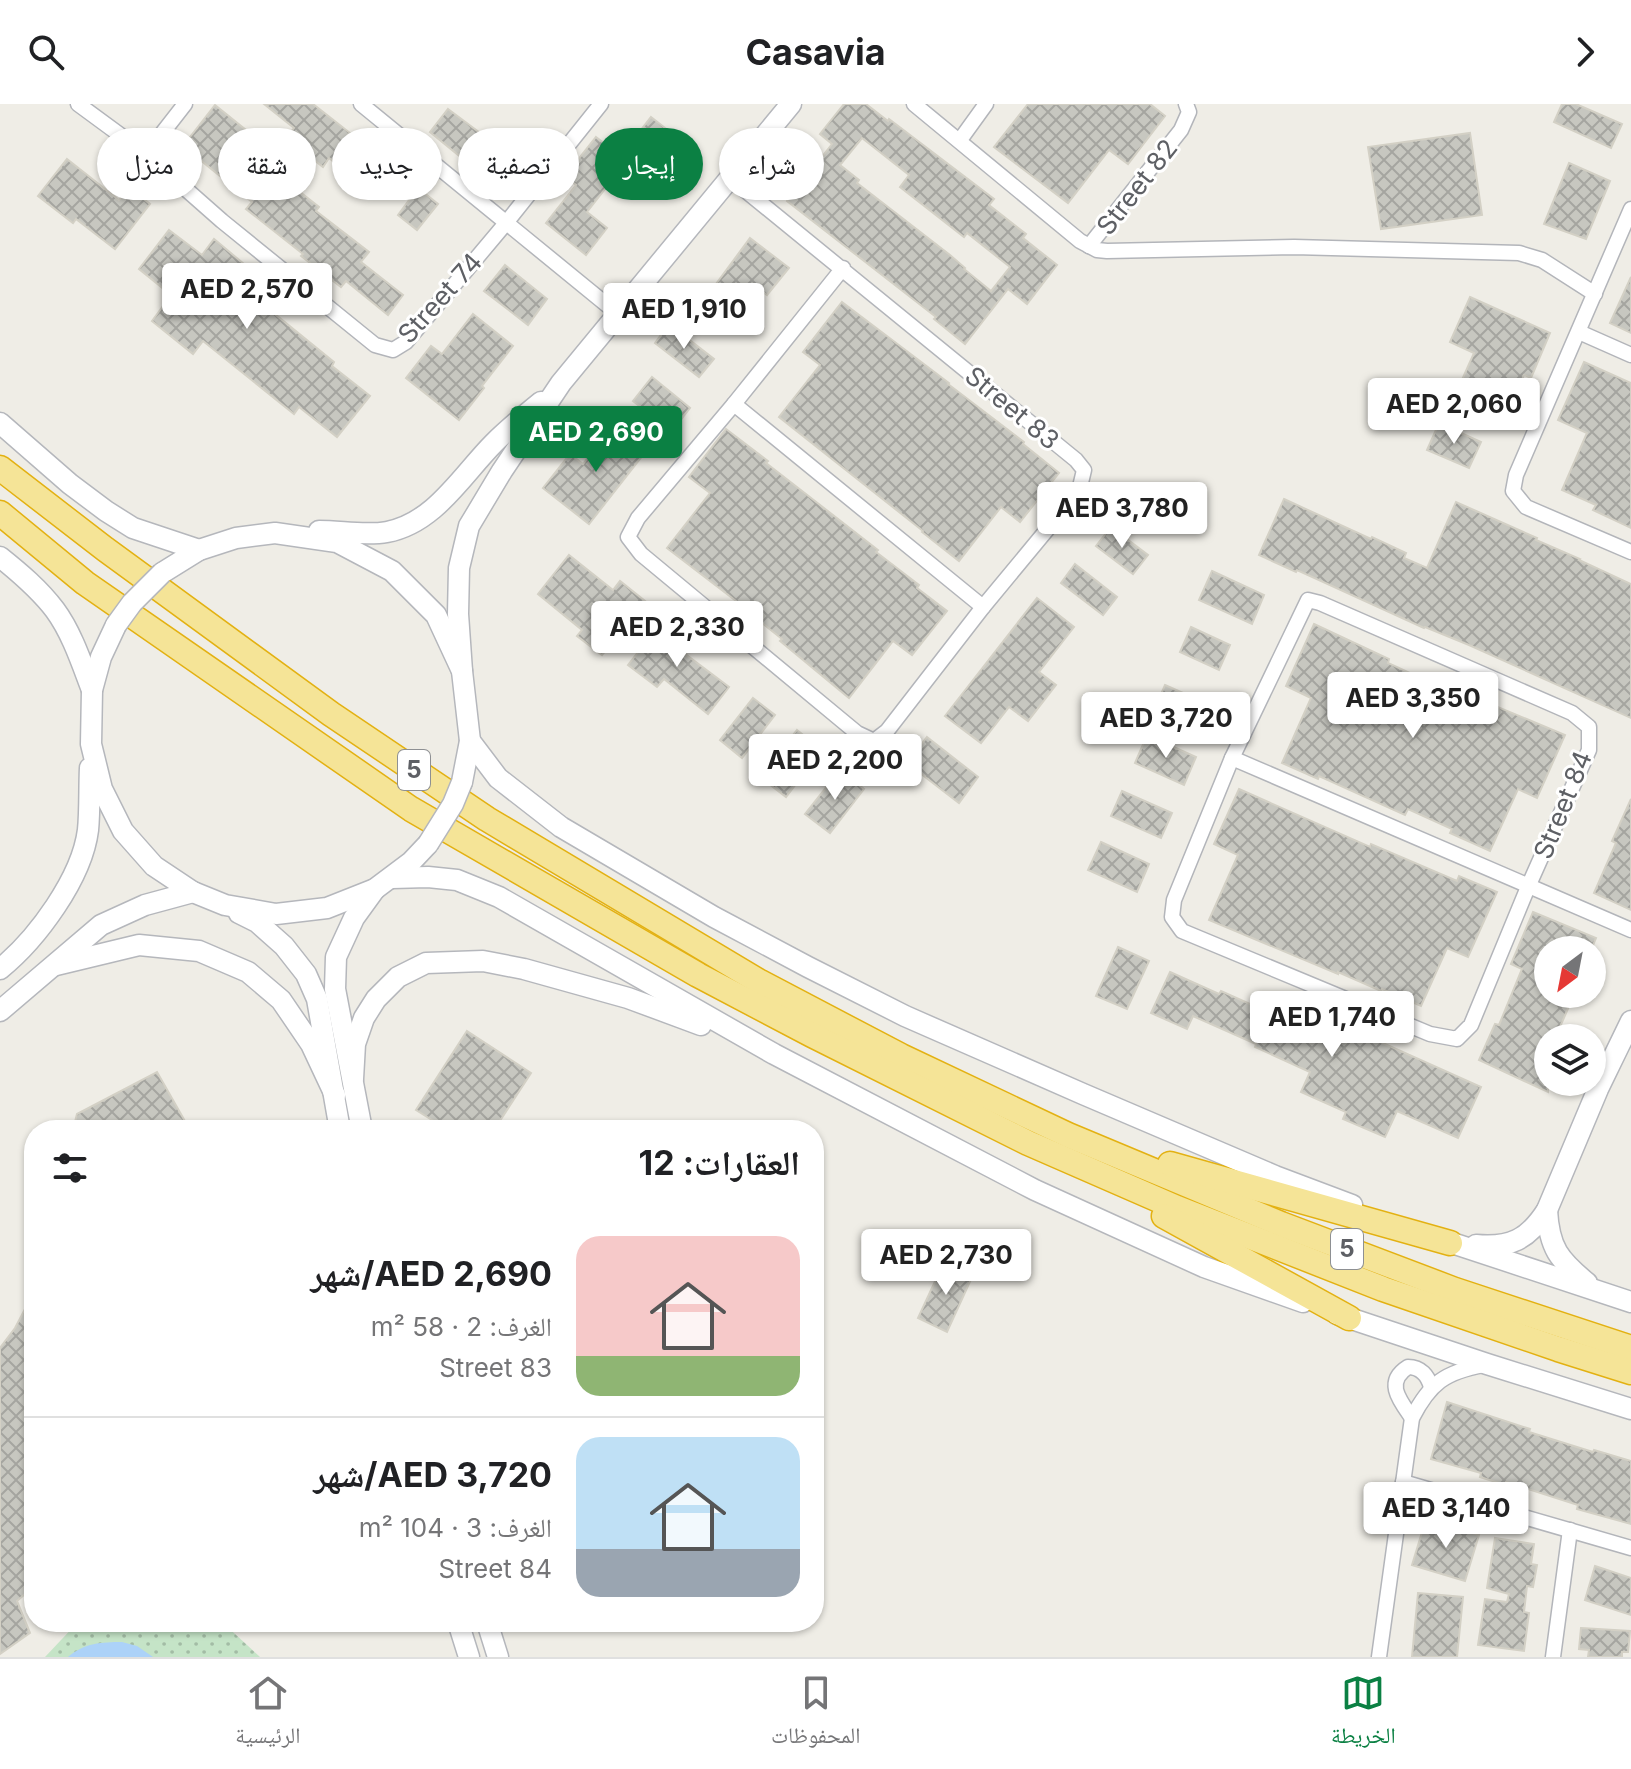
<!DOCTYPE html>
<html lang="ar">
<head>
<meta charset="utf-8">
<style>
  :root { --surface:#fff; --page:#f2f2f2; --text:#202124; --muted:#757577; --line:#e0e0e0; --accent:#0b8043 }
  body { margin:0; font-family:Inter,"Noto Naskh Arabic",sans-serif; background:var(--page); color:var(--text); direction:rtl; height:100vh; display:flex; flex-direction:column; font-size:30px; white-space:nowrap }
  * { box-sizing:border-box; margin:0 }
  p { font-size:26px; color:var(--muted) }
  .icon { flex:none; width:44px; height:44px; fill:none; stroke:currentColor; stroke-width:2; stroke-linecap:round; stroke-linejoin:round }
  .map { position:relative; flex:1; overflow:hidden; direction:ltr }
  .side { position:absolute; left:24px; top:1016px; width:800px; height:512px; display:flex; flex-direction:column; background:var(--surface); border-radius:32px; box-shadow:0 2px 6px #0004; direction:rtl }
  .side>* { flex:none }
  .banner { position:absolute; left:24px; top:24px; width:800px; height:72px; direction:rtl; display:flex; gap:16px }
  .needle { width:52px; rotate:212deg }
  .fabs { position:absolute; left:1534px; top:832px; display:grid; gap:16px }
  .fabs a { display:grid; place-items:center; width:72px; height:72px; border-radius:50%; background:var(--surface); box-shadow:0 2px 6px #0004; font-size:40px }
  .price { position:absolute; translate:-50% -68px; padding:0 18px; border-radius:8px; background:#fff; color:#222; font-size:26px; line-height:52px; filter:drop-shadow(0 2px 4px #0008) }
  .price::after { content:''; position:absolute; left:50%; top:48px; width:24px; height:18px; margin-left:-12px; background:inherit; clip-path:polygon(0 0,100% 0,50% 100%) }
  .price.on { background:var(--accent); color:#fff }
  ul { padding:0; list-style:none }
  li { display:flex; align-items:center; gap:24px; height:200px; padding:0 24px }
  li+li { border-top:2px solid var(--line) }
  li span { display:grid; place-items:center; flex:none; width:224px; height:160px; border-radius:24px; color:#555 }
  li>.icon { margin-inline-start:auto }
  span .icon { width:96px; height:96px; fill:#fffc; stroke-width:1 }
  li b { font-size:34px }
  h2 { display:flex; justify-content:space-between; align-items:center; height:96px; padding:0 24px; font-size:34px }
  .chip { padding:0 28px; border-radius:36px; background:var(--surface); box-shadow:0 2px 6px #0004; font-size:28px; line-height:72px }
  .chip.on { background:var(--accent); color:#fff }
  header { display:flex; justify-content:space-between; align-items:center; height:104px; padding:0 24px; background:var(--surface); font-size:36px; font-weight:700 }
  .tab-bar { display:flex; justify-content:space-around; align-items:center; height:112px; border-top:2px solid var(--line); background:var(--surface); font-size:22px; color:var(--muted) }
  .tab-bar a { display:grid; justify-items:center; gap:4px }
  .tab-bar .on { color:var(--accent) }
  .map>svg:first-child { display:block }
  .park { fill:url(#park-dots) }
  .water { fill:#acd2f8 }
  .building { fill:url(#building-cross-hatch); stroke:#d3d0c5; stroke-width:2; fill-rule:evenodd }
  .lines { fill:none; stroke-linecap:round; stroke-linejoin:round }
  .street-casing { stroke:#b3b5ba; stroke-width:17 }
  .secondary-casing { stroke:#b5b7bc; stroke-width:23 }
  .highway-casing { stroke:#e3b112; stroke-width:27 }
  .street { stroke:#fff; stroke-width:14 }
  .secondary { stroke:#fff; stroke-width:20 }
  .highway { stroke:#f5e497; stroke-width:24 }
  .secondary-bridge-casing { stroke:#b5b7bc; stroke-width:23; stroke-linecap:butt }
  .secondary-bridge { stroke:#fff; stroke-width:20 }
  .labels { text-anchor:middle; stroke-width:6; stroke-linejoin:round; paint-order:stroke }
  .shield { fill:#fff; stroke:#8e9093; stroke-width:2 }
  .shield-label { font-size:24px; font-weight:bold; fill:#5e6065 }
  .street-label { font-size:26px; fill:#5e6065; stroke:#fff }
</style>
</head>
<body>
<header><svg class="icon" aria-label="forward" viewBox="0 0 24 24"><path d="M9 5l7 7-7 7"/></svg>Casavia<svg class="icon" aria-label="search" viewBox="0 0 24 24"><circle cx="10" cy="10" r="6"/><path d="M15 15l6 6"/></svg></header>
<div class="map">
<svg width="1631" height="1553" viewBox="0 0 1631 1553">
  <defs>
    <pattern id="park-dots" width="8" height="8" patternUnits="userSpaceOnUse" patternTransform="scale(2)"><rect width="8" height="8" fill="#c5e4c7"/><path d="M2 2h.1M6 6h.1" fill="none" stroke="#a3bca5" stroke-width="1.8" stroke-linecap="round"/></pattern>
    <pattern id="building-cross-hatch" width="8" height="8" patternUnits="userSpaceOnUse" patternTransform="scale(2)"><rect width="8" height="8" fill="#c7c7c0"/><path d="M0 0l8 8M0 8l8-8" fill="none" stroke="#a5a5a0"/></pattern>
  </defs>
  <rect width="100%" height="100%" fill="#efede6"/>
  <path class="park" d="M78 1518H222L260 1553H45Z"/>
  <path class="water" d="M122 1538 137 1542 153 1553H68C84 1539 102 1538 122 1538Z"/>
  <g class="building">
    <path d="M264 0H313L350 29 347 32 383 60 365 83 329 54 323 63 286 34 294 24Z"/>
    <path d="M844 0H866L888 17 889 15 994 95 989 101 1026 130 1023 134 1057 161 1027 200 1008 185 965 240 934 215 936 213 787 97 832 40 820 30ZM862 34 909 71 900 83 964 133 967 129 1010 163 991 187 964 165 965 164 950 151 857 79 859 76 840 61Z"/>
    <path d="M1028 0H1150L1165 12 1128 60 1109 46 1068 99 994 43Z"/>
    <path d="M1562 0H1576L1622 20 1611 44 1554 18Z"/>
    <path d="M215 1 246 26 237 38 319 103 316 107 369 148 361 158 403 191 388 211 346 177 341 183 301 152 303 150 246 105 252 98 183 42Z"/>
    <path d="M448 5 515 55 495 81 430 28Z"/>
    <path d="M651 13 679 35 658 62 630 40Z"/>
    <path d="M1470 29 1482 111 1381 125 1368 43Z"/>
    <path d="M596 33 627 57 587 108 607 124 586 151 546 119 576 81 565 72Z"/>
    <path d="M67 55 119 96 129 83 150 100 115 145 76 115 73 119 38 92Z"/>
    <path d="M1569 59 1610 77 1586 135 1544 120Z"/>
    <path d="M418 84 438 100 417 126 398 111Z"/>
    <path d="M169 126 202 151 214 135 256 170 244 185 334 258 332 262 370 292 337 333 299 303 294 310 203 237 193 250 152 217 171 191 139 165Z"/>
    <path d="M750 134 789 164 767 191 759 185 725 229 696 207Z"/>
    <path d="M505 161 547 195 528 221 484 187Z"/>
    <path d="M1631 173V229L1610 219Z"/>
    <path d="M1470 193 1550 229 1531 274 1524 271 1503 318 1453 296 1474 249 1450 238Z"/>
    <path d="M842 198 949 279 948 280 1024 338 1023 340 1059 369 1020 418 1001 403 959 457 922 428 923 427 779 313 820 261 803 248Z"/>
    <path d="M473 210 513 242 482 282 484 284 459 316 406 274 431 242 442 250Z"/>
    <path d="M669 220 714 255 699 273 655 239Z"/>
    <path d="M1584 258 1631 279V424L1593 406 1596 401 1562 386 1587 329 1558 316Z"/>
    <path d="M652 273 690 304 672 327 633 297Z"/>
    <path d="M1439 319 1481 338 1469 364 1427 346Z"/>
    <path d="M614 320 647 346 589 420 543 384 570 350 583 360Z"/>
    <path d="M726 325 768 357 766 359 878 446 876 448 919 481 917 484 947 507 912 551 893 537 849 594 780 537 782 535 752 511 753 510 667 444 710 389 689 373Z"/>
    <path d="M1284 395 1371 435 1372 433 1406 449 1404 454 1427 464 1456 398 1537 434 1536 436 1580 455 1579 456 1631 480V614L1469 541 1425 523 1424 524 1297 466 1296 468 1259 451Z"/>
    <path d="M1111 423 1148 451 1133 470 1096 442Z"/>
    <path d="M569 451 613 486 620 477 645 497 602 551 577 532 582 526 538 490Z"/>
    <path d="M1075 460 1117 493 1103 511 1061 479Z"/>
    <path d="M1212 467 1264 491 1252 520 1199 496Z"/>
    <path d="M1037 494 1074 523 1039 568 1056 581 1028 617 1009 603 981 639 945 612Z"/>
    <path d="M660 520 689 542 684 549 729 583 708 610 664 575 657 583 628 561Z"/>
    <path d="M1314 520 1389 555 1388 559 1438 582 1439 580 1480 598 1481 596 1565 631 1537 694 1518 685 1490 747 1450 729 1452 725 1408 705 1405 711 1319 672 1318 675 1282 659 1311 594 1286 582Z"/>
    <path d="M1191 523 1230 541 1219 566 1180 548Z"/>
    <path d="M1165 581 1217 604 1206 629 1154 606Z"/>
    <path d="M753 594 775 611 742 654 720 636Z"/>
    <path d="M797 626 822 646 786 693 760 673Z"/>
    <path d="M1147 631 1196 653 1184 681 1135 659Z"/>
    <path d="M927 633 978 673 959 699 907 659Z"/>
    <path d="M840 666 864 685 830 729 805 710Z"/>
    <path d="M1239 685 1370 743 1371 740 1457 777 1459 772 1497 788 1468 853 1447 844 1421 902 1382 885 1381 887 1338 868V870L1209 816 1238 751 1214 740Z"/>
    <path d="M1122 687 1172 709 1161 734 1111 712Z"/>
    <path d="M1631 695V806L1594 789 1616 739 1612 737Z"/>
    <path d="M1101 738 1149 760 1137 788 1088 766Z"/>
    <path d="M1533 808 1596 834 1591 846H1548V891L1570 900 1556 932 1548 929V988L1479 956 1495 920 1499 921 1522 865 1511 860Z"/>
    <path d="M1118 843 1149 857 1127 905 1096 892Z"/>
    <path d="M1170 868 1219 890 1221 887 1270 909 1278 892 1481 983 1458 1034 1397 1007 1385 1033 1343 1015 1346 1008 1301 988 1310 968 1255 943 1256 940 1193 912 1187 925 1151 909Z"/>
    <path d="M467 927 531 969 494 1026H448L416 1006Z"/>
    <path d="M157 968 190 1026H73L77 1010Z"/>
    <path d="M944 1158 973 1171 947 1228 918 1214Z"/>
    <path d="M34 1188V1482L17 1497 30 1529 0 1550V1244L15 1224Z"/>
    <path d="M1447 1298 1530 1325 1529 1328 1593 1348 1594 1346 1631 1357V1420L1577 1405 1578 1401 1506 1378 1505 1381 1480 1373 1481 1369 1431 1355Z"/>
    <path d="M1426 1415 1479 1431 1465 1477 1412 1461Z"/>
    <path d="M1495 1434 1534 1440 1531 1460 1537 1461 1533 1483 1527 1482 1524 1508 1529 1509 1524 1547 1478 1541 1485 1495 1507 1498 1509 1490 1487 1484Z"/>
    <path d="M1595 1462 1631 1474V1511L1585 1496Z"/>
    <path d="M1418 1489 1463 1493 1457 1553H1412Z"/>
    <path d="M1581 1524 1630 1527 1628 1548H1622V1553H1588L1589 1546 1579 1545Z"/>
  </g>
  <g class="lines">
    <g class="street-casing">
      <g id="street">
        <path d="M78 0 146 50 222 117 375 241 393 246 406 238 506 119 601 0"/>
        <path d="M361 0 618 210"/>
        <path d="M914 0 1080 137 1097 146 1107 147 1294 143 1519 149 1542 156 1595 190"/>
        <path d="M960 36 986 0"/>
        <path d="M146 50 185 0"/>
        <path d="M730 74 1076 356 1084 366 1079 387 983 503 887 627 874 637 857 629 641 450 628 433 638 414 734 300 843 164"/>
        <path d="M1631 105 1516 371 1513 387 1526 403 1631 448"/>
        <path d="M1089 142 1181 26 1189 8 1186 0"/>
        <path d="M1579 228 1631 251"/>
        <path d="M734 300 983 503"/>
        <path d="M1308 496 1320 499 1572 609 1589 623V646L1528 783 1471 921 1457 935 1430 930 1182 827 1172 813 1174 796 1232 654Z"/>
        <path d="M1232 654 1631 826"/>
        <path d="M1412 1314C1400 1297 1384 1278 1408 1263 1421 1263 1428 1272 1431 1283"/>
        <path d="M1403 1378 1631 1444"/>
        <path d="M1379 1553 1412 1314C1430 1279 1445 1268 1484 1261"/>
        <path d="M1553 1553 1570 1426"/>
      </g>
    </g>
    <g class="secondary-casing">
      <g id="secondary">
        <path d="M0 319 70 380 106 407 133 424 199 446"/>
        <path d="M319 427C342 427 365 432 387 428 435 419 462 371 494 339 509 324 525 311 541 298"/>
        <path d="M0 453C20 469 39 485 55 506 72 529 82 560 92 586"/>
        <path d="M162 469 199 446 236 434 275 429 337 438 392 467 436 511 462 567 470 637 462 678"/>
        <path d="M116 521 101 553 92 586 91 640 102 685 123 727 154 762 193 788 225 801 276 810 327 804 375 785 411 758 428 740"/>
        <path d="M462 567 458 510 459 464 469 422 502 367 561 279 791 0"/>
        <path d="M470 637 498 674 561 723 714 813 808 863 905 912 1083 990 1275 1072 1352 1101"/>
        <path d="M392 774 428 773 457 776 499 793 774 950 1035 1086 1204 1163 1303 1198"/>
        <path d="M239 809 257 818 284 842 306 870 317 895 340 1026"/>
        <path d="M56 861 139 841 199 847 248 868 281 896 311 940 335 991"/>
        <path d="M0 865C37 835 82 774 88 726 90 706 89 684 90 664"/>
        <path d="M0 907 101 821 145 801 193 788"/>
        <path d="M353 975 355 940 364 914 376 895 398 873 426 859 483 857 524 865 628 894 701 921"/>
        <path d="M362 1026 335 885 336 853 354 814 375 785"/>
        <path d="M1547 1106C1549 1144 1559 1156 1587 1179"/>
        <path d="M1437 1134 1631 1198"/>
        <path d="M1476 1141C1510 1144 1528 1136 1547 1106L1598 985 1631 917"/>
        <path d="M1337 1210 1487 1260 1631 1305"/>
        <path d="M458 1518 469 1553"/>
        <path d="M487 1518 498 1553"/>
      </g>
    </g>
    <g class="highway-casing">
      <g id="highway">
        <path d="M0 364 105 445 331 610 487 715 760 878 901 952 1068 1031 1281 1120 1455 1186 1631 1244"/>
        <path d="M0 409 85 479 411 705 698 871 812 931 1028 1039 1177 1104 1383 1185 1558 1245 1631 1268"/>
        <path d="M1170 1060 1450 1139"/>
        <path d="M1164 1112 1349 1214"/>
      </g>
    </g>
    <use href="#street" class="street"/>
    <use href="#secondary" class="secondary"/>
    <use href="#highway" class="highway"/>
    <g class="secondary-bridge-casing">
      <g id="secondary-bridge">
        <path d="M116 521 132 499 162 469"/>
        <path d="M428 740 453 700 462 678"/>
      </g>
    </g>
    <use href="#secondary-bridge" class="secondary-bridge"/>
  </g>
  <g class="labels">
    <g class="shield">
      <rect x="398" y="646" width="32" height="40" rx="6"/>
      <rect x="1331" y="1125" width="32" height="40" rx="6"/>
    </g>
    <g class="shield-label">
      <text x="414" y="674">5</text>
      <text x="1347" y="1153">5</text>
    </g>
    <g class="street-label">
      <text transform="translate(1137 83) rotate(-52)" y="9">Street 82</text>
      <text transform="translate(440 194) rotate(-48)" y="9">Street 74</text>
      <text transform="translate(1012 304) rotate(40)" y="9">Street 83</text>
      <text transform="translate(1563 701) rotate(-68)" y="9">Street 84</text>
    </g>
  </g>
</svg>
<div class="fabs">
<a><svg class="needle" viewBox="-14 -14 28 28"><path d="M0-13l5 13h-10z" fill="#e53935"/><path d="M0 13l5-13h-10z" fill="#757577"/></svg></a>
<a><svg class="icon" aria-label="layers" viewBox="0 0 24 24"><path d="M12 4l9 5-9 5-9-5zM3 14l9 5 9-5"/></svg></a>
</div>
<b class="price" style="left:247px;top:227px">AED 2,570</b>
<b class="price" style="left:684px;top:247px">AED 1,910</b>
<b class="price" style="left:1454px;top:342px">AED 2,060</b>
<b class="price on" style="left:596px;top:370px">AED 2,690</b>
<b class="price" style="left:1122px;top:446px">AED 3,780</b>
<b class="price" style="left:677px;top:565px">AED 2,330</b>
<b class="price" style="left:1413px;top:636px">AED 3,350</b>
<b class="price" style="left:1166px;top:656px">AED 3,720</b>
<b class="price" style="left:835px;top:698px">AED 2,200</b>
<b class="price" style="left:1332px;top:955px">AED 1,740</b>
<b class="price" style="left:946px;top:1193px">AED 2,730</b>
<b class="price" style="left:1446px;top:1446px">AED 3,140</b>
<div class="banner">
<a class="chip">شراء</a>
<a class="chip on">إيجار</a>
<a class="chip">تصفية</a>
<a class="chip">جديد</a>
<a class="chip">شقة</a>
<a class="chip">منزل</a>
</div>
<section class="side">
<h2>العقارات: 12<svg class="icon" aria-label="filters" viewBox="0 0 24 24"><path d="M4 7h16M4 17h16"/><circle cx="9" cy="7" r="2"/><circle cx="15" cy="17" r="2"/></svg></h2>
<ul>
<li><span style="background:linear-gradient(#f6c9c9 75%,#8fb573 0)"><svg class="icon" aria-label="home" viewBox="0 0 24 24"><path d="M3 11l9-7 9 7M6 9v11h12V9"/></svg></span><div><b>AED 2,690/شهر</b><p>الغرف: 2 · 58 m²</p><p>Street 83</p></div></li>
<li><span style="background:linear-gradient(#bfe0f5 70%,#9aa5b1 0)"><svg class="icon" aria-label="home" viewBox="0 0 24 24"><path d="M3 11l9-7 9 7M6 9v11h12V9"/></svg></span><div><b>AED 3,720/شهر</b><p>الغرف: 3 · 104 m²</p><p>Street 84</p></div></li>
</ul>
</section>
</div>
<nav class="tab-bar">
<a class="on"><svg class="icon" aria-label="map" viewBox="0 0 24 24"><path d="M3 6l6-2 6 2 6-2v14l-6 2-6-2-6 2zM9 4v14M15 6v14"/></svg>الخريطة</a>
<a><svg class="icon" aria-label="saved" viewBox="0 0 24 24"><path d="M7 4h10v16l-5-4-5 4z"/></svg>المحفوظات</a>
<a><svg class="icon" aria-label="home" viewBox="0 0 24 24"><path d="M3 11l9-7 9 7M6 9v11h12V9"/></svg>الرئيسية</a>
</nav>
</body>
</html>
